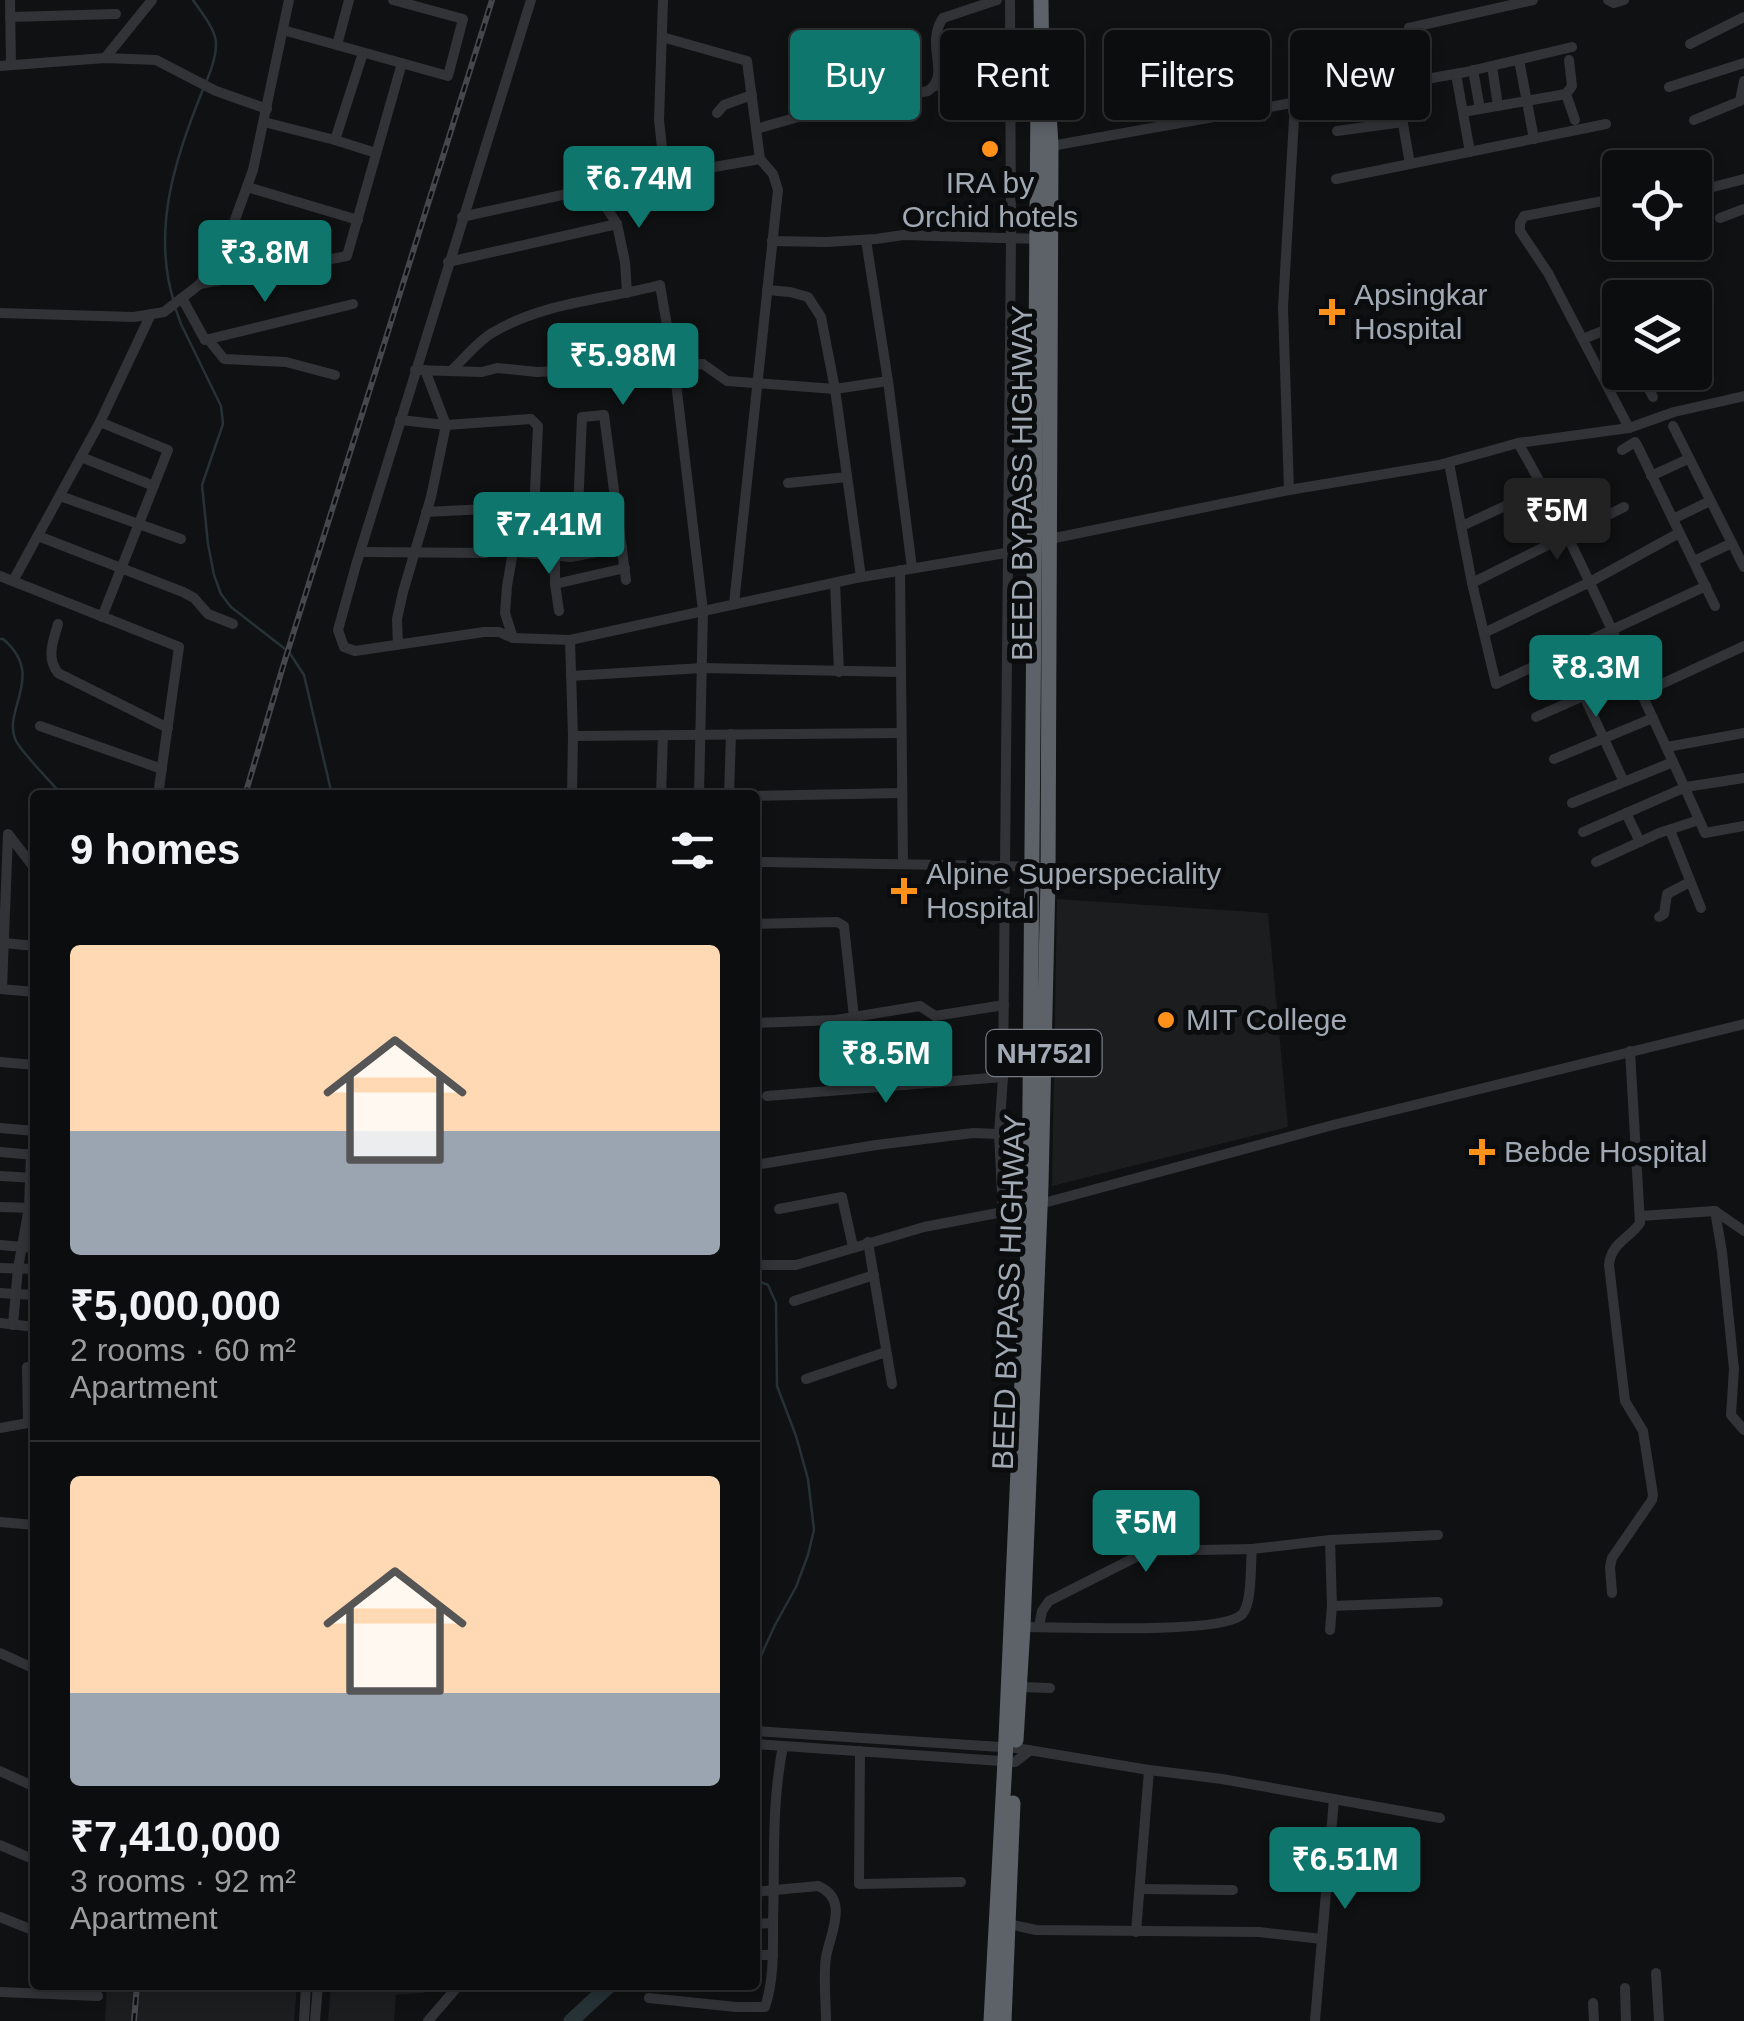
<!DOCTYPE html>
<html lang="en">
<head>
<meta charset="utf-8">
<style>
  :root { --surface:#0c0d0e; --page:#1a1b1c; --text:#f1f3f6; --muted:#9a9c9e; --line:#2c2d2e; --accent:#0f766e }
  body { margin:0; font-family:Arial,sans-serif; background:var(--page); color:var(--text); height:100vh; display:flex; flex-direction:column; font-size:38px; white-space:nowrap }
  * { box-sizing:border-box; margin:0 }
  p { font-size:32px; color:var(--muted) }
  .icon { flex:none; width:55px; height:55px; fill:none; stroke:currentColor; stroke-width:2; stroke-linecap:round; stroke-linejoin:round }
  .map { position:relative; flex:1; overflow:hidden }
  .drawer { position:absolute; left:30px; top:790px; width:730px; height:1200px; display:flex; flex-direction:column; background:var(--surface); border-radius:10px; box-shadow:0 5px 15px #0003,0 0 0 2px var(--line) }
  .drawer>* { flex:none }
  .top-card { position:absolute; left:790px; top:30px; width:802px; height:90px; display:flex; gap:20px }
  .fabs { position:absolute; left:1602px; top:150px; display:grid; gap:20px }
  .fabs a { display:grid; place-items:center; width:110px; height:110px; border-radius:10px; background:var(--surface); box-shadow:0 5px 15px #0003,0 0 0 2px var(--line); font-size:50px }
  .price { position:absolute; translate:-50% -85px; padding:0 22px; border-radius:10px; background:var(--accent); color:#fff; font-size:32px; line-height:65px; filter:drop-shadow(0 2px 5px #0008) }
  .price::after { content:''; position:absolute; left:50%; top:60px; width:30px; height:22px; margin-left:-15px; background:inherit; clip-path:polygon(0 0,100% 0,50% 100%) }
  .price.active { background:#222; color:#fff }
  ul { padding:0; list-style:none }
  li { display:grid; align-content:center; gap:20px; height:530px; padding:0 40px }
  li+li { border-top:2px solid var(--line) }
  li span { display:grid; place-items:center; height:310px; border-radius:10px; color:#555 }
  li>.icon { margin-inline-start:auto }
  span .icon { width:180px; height:180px; fill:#fffc; stroke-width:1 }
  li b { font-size:42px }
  h2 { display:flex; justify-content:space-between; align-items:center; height:120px; padding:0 40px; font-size:42px }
  .pill { padding:0 35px; border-radius:10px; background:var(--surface); box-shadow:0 5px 15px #0003,0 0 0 2px var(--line); font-size:35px; line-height:90px }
  .pill.active { background:var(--accent); color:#fff }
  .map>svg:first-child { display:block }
  .built { fill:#1c1d1f }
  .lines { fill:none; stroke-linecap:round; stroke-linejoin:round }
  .stream { stroke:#263236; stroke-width:2.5 }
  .river { stroke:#263236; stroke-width:15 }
  .minor { stroke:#313337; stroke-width:10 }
  .highway { stroke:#5d6269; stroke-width:15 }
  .rail-casing { stroke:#44474c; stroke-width:6 }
  .rail { stroke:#0b0c0d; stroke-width:2.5; stroke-dasharray:8; stroke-linecap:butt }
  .poi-dot { fill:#ff911b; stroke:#0b0c0d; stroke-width:4 }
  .labels { text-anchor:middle; stroke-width:10; stroke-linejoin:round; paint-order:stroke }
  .shield { fill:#0b0c0d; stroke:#737a82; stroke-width:2.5 }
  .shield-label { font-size:28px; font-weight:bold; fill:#a0a9b4 }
  .poi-label { font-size:30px; fill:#a0a9b4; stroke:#0b0c0d; text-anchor:start }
  .street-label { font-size:30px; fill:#a0a9b4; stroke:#0b0c0d }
</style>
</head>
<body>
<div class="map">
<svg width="1744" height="2021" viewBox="0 0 1744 2021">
  <rect width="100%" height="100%" fill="#101112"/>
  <g class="built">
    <path d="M1057 899 1268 913 1288 1127 1052 1186Z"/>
    <path d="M107 1985H297L294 2021H105Z"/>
    <path d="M331 1985H424V1993L396 1995 394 2021H328Z"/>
  </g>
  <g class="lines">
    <g class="stream">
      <path d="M193 0C216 33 224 39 207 80"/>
      <path d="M174 302C151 229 176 155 204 87"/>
      <path d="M176 310 181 324 221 406 223 424 202 485 208 544 214 575 221 594 231 607 289 652 304 675 332 795"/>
      <path d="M0 639H3C47 676 1 710 16 741 23 754 51 782 62 795"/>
      <path d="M755 1280 768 1285 776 1303 777 1386 796 1436 808 1479 814 1530 808 1555 796 1587 775 1625 755 1669"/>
    </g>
    <path class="river" d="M571 2021 610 1985"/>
    <g class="minor">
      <path d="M10 0 11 65"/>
      <path d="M531 0 356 565 338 630 344 647 355 651 484 632H499L513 638 570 640 856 578 1035 548"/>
      <path d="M663 0 659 120 665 175"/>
      <path d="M1010 0 1011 238 1005 866 1038 867"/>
      <path d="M1608 0 1614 3 1624 0"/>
      <path d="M10 17 116 14"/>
      <path d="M283 30 448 76 463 19 393 0"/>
      <path d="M662 37 747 61 760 159 773 174 778 190 734 604"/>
      <path d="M1690 44 1744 17"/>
      <path d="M337 45 349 0"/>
      <path d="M105 58 152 0"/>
      <path d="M1519 60 1534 139"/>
      <path d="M1569 60 1572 86 1566 94 1575 120"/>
      <path d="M0 66 105 58 156 60 216 91 267 109"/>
      <path d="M1492 66 1498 106"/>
      <path d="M1473 70 1480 109"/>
      <path d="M1456 74 1470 152"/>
      <path d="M1417 81 1409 28 1533 0"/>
      <path d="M1396 84 1410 164"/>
      <path d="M935 86 984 77 1011 61"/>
      <path d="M1669 87 1744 63"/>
      <path d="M1463 112 1566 94"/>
      <path d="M717 113 724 105 752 95"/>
      <path d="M1694 120 1740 101 1744 81"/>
      <path d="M264 122 335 140 376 153"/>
      <path d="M756 129 809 114 928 91C952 74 924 45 943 18L997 0"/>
      <path d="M1337 131 1403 122"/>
      <path d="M335 140 363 53"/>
      <path d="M1051 146 1466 72 1572 47"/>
      <path d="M1336 179 1606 124"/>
      <path d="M247 187 358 220"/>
      <path d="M594 188 617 224 625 262 627 293"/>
      <path d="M1705 189 1744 179"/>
      <path d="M1620 194 1608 200 1524 216 1520 223V231L1548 273 1629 428"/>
      <path d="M1607 201 1615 217"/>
      <path d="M462 217 594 188 760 159"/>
      <path d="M1720 218 1744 209"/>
      <path d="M866 240 888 381 912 568"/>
      <path d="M772 241 826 242 876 239 903 235 1038 239"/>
      <path d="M448 262 617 224"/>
      <path d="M200 284 347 256 402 63"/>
      <path d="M767 290 790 292 808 297 821 317 835 389 861 577"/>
      <path d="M182 298 205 340 353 304"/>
      <path d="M0 313 134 317 164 312 200 284 228 239 253 170 289 0"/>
      <path d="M208 339 224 359 286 362 335 375"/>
      <path d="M1583 339 1615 326 1620 335"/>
      <path d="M415 370 482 372 497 368 537 372 703 364 727 381 835 389 888 381"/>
      <path d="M451 371C464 359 477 342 492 333 543 302 604 300 660 285L674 366 703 611 699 795"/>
      <path d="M1640 372 1653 397"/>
      <path d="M400 420 446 425 531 419 538 426 534 513"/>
      <path d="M100 422 168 450 102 617"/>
      <path d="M1673 426 1744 567"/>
      <path d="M1518 443C1553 503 1582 566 1612 630 1643 697 1675 765 1705 833L1744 826"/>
      <path d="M1622 450 1635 442 1637 445 1715 606"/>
      <path d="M81 457 154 486"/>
      <path d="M1449 463 1472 583 1496 684 1706 586"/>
      <path d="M1651 476 1688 459"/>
      <path d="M788 483 847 477"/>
      <path d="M1289 490 1283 307 1295 102"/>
      <path d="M60 496 181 539"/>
      <path d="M578 510 582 417 604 415 626 580"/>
      <path d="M426 512 506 508 541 513 616 504"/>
      <path d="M1673 519 1710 501"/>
      <path d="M1462 526 1544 488"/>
      <path d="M38 536 183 592 194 598 208 614 233 624"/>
      <path d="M1050 539 1289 490 1439 465 1518 443 1629 428 1674 412 1744 396"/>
      <path d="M360 552 486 553"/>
      <path d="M555 558V584L559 611"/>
      <path d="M1694 561 1732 543"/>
      <path d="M900 570 903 864"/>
      <path d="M0 576 179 647 158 795"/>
      <path d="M13 581 100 422 151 314"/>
      <path d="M835 583 839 672"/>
      <path d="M1472 583 1624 507"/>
      <path d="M555 584 625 568"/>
      <path d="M58 624C53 642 46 657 58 673L168 728"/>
      <path d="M1484 633 1590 582 1679 533"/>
      <path d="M513 638 505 613 507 586 513 552 571 557 622 547"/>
      <path d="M570 640 573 736 572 795"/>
      <path d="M398 644 397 619 403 592 431 497 446 425 425 370"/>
      <path d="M571 676 702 668 901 672"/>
      <path d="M1642 693 1744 646"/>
      <path d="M1584 696 1624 782"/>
      <path d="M1536 717 1633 674"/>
      <path d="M40 726 162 769"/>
      <path d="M573 736 901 733"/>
      <path d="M1667 747 1744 733"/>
      <path d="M1554 759 1653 718"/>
      <path d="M661 795 663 735"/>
      <path d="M729 795 731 734"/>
      <path d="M755 796 901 793"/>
      <path d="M1572 803 1673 762"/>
      <path d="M1626 813 1640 842"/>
      <path d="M1670 830 1701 908"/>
      <path d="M1583 832 1686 787 1744 778"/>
      <path d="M9 835 35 869"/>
      <path d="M755 862 1005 866 1003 1077 999 1134 1003 1212"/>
      <path d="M1596 862 1659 833 1699 820"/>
      <path d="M1659 917 1664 914 1667 894 1690 882"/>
      <path d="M755 924 837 922 844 926 854 1017"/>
      <path d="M4 943 35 946"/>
      <path d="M0 989 35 992"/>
      <path d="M2 989 8 834"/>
      <path d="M755 1023 836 1020 920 1006 935 1016 1004 1005"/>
      <path d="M0 1062 35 1065"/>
      <path d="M767 1096 1003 1077"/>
      <path d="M0 1128 35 1131"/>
      <path d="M0 1152 34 1155"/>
      <path d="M755 1165 876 1145 973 1133 999 1134"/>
      <path d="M0 1176 34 1178"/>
      <path d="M0 1207 34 1208"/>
      <path d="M779 1209 842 1197 853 1247"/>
      <path d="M1715 1211 1744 1231"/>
      <path d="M1640 1216 1715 1211 1722 1252 1734 1369 1731 1415 1744 1430"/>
      <path d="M868 1242 892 1384"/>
      <path d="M0 1245 35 1248"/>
      <path d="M755 1265H796L924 1227 1029 1207 1333 1125 1744 1024"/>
      <path d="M0 1268 35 1269"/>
      <path d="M0 1293 35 1295"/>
      <path d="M794 1301 874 1275"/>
      <path d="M0 1323 35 1327"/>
      <path d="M13 1325 18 1268 29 1208 31 1155 35 1142"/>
      <path d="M806 1379 886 1352"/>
      <path d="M28 1423 27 1367 35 1368"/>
      <path d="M0 1428 33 1422"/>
      <path d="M0 1522 35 1525"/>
      <path d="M1330 1540 1438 1535"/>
      <path d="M1612 1593 1610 1567 1612 1558 1652 1500 1653 1495 1643 1431 1625 1401 1609 1265C1611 1243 1629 1239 1640 1223L1630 1051"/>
      <path d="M1332 1606 1438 1602"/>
      <path d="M1023 1627C1063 1627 1214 1634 1240 1616 1253 1608 1250 1564 1252 1549L1330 1540 1332 1606 1330 1630"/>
      <path d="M1039 1627 1042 1611 1049 1601 1148 1551 1252 1549"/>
      <path d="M0 1653 35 1669"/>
      <path d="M1020 1687 1050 1688"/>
      <path d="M755 1731 1016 1748 1149 1770 1222 1779 1440 1818"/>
      <path d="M755 1744 1015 1762 1028 1752"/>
      <path d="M860 1751 859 1884 961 1882"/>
      <path d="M0 1771 35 1787"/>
      <path d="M0 1845 35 1860"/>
      <path d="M1140 1889 1233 1890"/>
      <path d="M755 1892 818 1886C850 1899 830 1934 826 1957 823 1977 826 2001 826 2021"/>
      <path d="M0 1917 35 1931"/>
      <path d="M755 1924 773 1923"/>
      <path d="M1009 1924 1036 1930 1259 1932 1322 1939"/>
      <path d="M1136 1932 1149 1770"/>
      <path d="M755 1955H773"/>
      <path d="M1656 1973 1659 2021"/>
      <path d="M1625 1988 1626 2021"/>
      <path d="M0 1992 98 1996"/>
      <path d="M649 1998 736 2007H765C774 1980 773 1951 773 1923 775 1862 771 1806 783 1746"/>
      <path d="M1593 2003 1594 2021"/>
      <path d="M304 2021 306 1985"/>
      <path d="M315 2021 318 1985"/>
      <path d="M428 2021 459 1985"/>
      <path d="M1315 2021 1334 1799"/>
    </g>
    <g class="highway">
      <path d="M1016 1740 1023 1627 1041 1185 1048 880 1051 146 1048 95 1042 87"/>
      <path d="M991 2021 1005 1761 1029 1224 1038 95 1042 87 1041 0"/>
      <path d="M1004 2021 1013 1803"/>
    </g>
    <g class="rail-casing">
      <g id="rail">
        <path d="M245 795 284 663 492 0"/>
        <path d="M134 2021 137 1985"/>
      </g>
    </g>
    <use href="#rail" class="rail"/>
  </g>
  <g class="poi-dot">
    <circle cx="990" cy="149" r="10"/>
    <path d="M1327 297h10v10h10v10h-10v10h-10v-10h-10v-10h10z"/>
    <path d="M899 876h10v10h10v10h-10v10h-10v-10h-10v-10h10z"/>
    <circle cx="1166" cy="1020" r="10"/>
    <path d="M1477 1137h10v10h10v10h-10v10h-10v-10h-10v-10h10z"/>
  </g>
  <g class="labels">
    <rect class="shield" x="986.5" y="1030" width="115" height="46" rx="8"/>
    <g class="shield-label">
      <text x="1044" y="1063">NH752I</text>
    </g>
    <g class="poi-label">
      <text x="990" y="193" text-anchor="middle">IRA by<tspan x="990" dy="34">Orchid hotels</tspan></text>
      <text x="1354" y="305">Apsingkar<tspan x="1354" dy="34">Hospital</tspan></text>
      <text x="926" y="884">Alpine Superspeciality<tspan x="926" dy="34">Hospital</tspan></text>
      <text x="1186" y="1030">MIT College</text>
      <text x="1504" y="1162">Bebde Hospital</text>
    </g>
    <g class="street-label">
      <text transform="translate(1022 483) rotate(-90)" y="10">BEED BYPASS HIGHWAY</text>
      <text transform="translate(1009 1292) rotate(-88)" y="10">BEED BYPASS HIGHWAY</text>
    </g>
  </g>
</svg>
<div class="fabs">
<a><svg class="icon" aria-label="locate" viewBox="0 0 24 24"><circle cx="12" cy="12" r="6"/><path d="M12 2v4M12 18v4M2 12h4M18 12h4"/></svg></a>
<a><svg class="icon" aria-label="layers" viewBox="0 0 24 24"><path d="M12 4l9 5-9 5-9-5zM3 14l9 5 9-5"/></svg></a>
</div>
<b class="price" style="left:639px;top:231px">₹6.74M</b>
<b class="price" style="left:265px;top:305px">₹3.8M</b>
<b class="price" style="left:623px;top:408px">₹5.98M</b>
<b class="price active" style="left:1557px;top:563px">₹5M</b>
<b class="price" style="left:549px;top:577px">₹7.41M</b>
<b class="price" style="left:1596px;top:720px">₹8.3M</b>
<b class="price" style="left:886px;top:1106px">₹8.5M</b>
<b class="price" style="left:1146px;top:1575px">₹5M</b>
<b class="price" style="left:1345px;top:1912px">₹6.51M</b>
<div class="top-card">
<a class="pill active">Buy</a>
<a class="pill">Rent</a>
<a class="pill">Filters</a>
<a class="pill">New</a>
</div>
<section class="drawer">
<h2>9 homes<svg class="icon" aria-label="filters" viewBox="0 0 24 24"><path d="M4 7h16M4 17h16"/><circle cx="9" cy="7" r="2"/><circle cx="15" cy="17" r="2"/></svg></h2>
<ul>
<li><span style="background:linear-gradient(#ffd9b3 60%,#9aa5b1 0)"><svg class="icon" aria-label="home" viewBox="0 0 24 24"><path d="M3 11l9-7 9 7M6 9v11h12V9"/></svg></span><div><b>₹5,000,000</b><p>2 rooms · 60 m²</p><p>Apartment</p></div></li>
<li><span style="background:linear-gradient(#ffd9b3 70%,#9aa5b1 0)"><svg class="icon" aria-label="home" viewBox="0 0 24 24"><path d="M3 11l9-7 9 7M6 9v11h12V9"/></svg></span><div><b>₹7,410,000</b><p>3 rooms · 92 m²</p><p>Apartment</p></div></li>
</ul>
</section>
</div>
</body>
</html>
